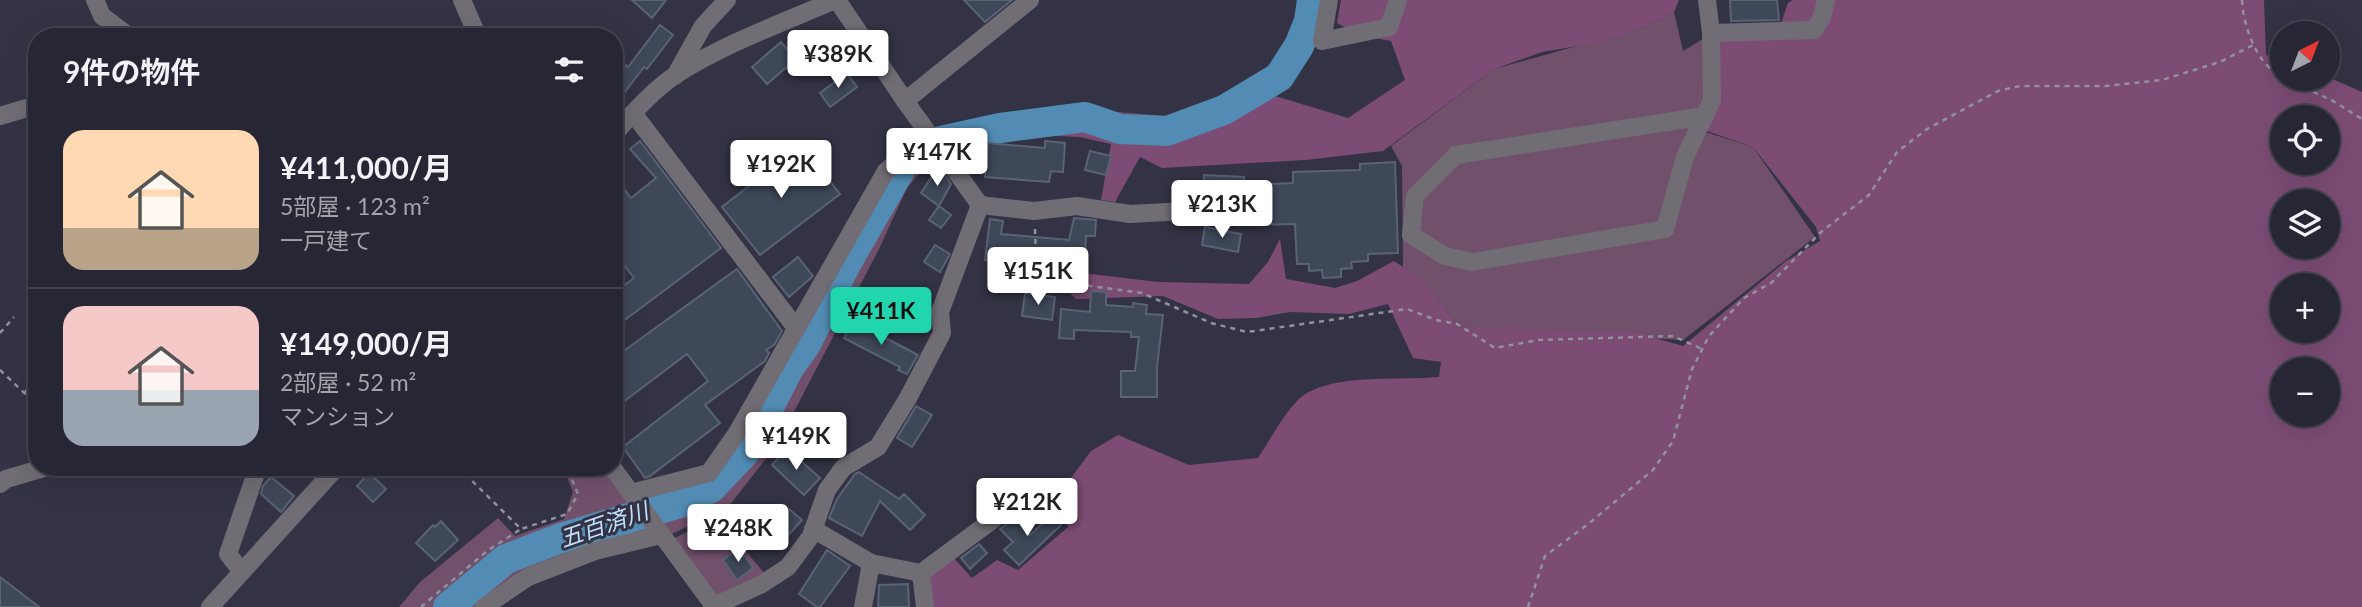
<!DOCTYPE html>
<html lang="ja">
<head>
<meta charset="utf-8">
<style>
  :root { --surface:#272634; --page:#333240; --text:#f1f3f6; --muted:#a4a5ac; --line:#43434f; --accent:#21d5af }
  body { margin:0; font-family:Lato,"Noto Sans JP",sans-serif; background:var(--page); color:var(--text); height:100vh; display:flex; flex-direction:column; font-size:26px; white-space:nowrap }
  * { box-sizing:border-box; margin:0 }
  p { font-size:23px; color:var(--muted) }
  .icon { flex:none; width:38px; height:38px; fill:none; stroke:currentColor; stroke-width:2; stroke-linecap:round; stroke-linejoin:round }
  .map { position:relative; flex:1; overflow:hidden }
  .panel { position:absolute; left:28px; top:28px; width:595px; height:448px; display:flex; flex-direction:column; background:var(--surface); border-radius:28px; box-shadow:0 7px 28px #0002,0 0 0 2px var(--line) }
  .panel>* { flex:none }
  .needle { width:46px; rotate:42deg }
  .buttons { position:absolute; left:2270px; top:21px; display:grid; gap:14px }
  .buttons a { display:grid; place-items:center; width:70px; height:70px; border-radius:50%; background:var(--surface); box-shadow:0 7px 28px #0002,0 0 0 2px var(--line); font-size:35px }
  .price { position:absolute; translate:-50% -60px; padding:0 16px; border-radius:7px; background:#fff; color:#222; font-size:23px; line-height:46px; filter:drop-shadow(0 2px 4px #0008) }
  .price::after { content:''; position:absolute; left:50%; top:42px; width:21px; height:16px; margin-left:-10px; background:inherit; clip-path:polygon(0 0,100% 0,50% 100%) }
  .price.current { background:var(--accent); color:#111 }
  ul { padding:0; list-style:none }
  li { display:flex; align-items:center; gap:21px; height:175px; padding:0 35px }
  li+li { border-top:2px solid var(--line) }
  li span { display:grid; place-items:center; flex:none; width:196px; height:140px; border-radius:21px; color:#555 }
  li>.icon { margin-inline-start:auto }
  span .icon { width:84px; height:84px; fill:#fffc; stroke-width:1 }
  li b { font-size:30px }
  h2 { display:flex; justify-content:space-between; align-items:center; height:84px; padding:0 35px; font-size:30px }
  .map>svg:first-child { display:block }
  .green { fill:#71506c }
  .forest { fill:#7c4c75; fill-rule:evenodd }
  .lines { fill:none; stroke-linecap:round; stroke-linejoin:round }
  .river { stroke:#528cb5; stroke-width:30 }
  .building { fill:#3f4859; stroke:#596376; stroke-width:2 }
  .path { stroke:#9291a0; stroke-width:2.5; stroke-dasharray:5 5; stroke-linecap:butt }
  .minor { stroke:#716d75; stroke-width:18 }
  .labels { text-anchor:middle; stroke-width:6; stroke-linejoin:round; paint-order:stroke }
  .water-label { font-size:23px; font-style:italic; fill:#c0dff8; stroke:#343345 }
</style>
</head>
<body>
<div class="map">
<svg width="2362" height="607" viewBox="0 0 2362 607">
  <rect width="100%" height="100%" fill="#343345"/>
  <g class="green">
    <path d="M1299 0H1326L1317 33 1275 96 1234 111 1190 136 1120 129 1088 117 990 133 927 165 907 188 879 249 776 446 728 507 653 543 550 565 489 607H399L420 582 498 518 515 536 564 519 573 492 563 467H605L627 499 699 482 894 167 921 143 947 129 971 122 1067 108 1180 117 1227 100 1262 77 1279 63 1297 18Z"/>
    <path d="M1674 12 1683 51 1708 36 1712 93 1696 129 1753 147 1815 237 1683 340 1459 327 1425 283 1403 267 1402 166 1391 146 1494 69 1642 28Z"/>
    <path d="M717 517 766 575 716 598 675 538Z"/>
  </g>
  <g class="forest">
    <path d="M1341 0H1679L1674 12 1642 28 1596 43 1542 52 1494 69 1383 151 1305 160 1162 168 1140 157 1115 202 1101 200 1111 144 1080 137 991 133 1080 120 1190 136 1234 111 1275 96 1348 118 1405 80 1391 41 1359 35 1337 23Z"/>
    <path d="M1793 0H2264L2266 55 2282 61V79L2328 77 2362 92V607H928L932 565 952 556 972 578 997 560 1018 570 1068 527 1053 502 1091 451 1118 435 1189 465 1258 458C1270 440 1283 415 1298 400 1326 372 1402 381 1439 377L1441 362 1413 358 1388 304 1349 314 1290 312 1256 318 1218 319 1163 296 1076 299 1064 287 1017 282 1032 267 1158 282 1249 284 1268 262 1280 239 1286 279 1335 288 1357 281 1394 261 1423 280 1459 327 1638 333 1683 346 1786 261 1820 241 1816 227 1753 147 1704 130 1712 40 1776 38 1788 3ZM2282 117H2328V163H2282ZM2282 201H2328V247H2282ZM2282 285H2328V331H2282ZM2282 369H2328V415H2282Z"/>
  </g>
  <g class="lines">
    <path class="river" d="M448 607 506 559 558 539 683 502 711 488 747 450 789 368 806 344 846 264 904 163 932 143 1000 128 1085 117 1120 129 1167 131 1224 110 1279 77 1299 46 1309 21 1312 0"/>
  </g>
  <g class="building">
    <path d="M632 0H666L652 18Z"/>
    <path d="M964 0H1012L985 22Z"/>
    <path d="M1730 0H1777L1779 20 1731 21Z"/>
    <path d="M660 25 673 35 647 69 644 67 614 106V57L628 67Z"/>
    <path d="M781 42 796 59 767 84 752 67Z"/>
    <path d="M847 73 857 87 830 107 820 93Z"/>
    <path d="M640 141 721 248 614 328V293L634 278 614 252V176L631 198 656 178 630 149Z"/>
    <path d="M1045 141 1065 143 1063 172 1051 171 1049 182 985 177 988 143 1045 148Z"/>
    <path d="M802 145 840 194 760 255 722 207Z"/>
    <path d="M1090 151 1111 156 1106 175 1085 170Z"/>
    <path d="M1395 162 1398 253 1368 254V261L1351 262 1352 268 1341 269V277L1323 278 1322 270 1309 271V264H1297L1295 224 1254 225 1253 203 1203 201 1204 175 1244 177V185L1293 183V172L1360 170V164Z"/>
    <path d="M936 170 945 175 951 184 939 206 921 193Z"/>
    <path d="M939 206 951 215 941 228 929 220Z"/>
    <path d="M1074 218 1096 220 1095 236H1086L1085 256 1065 255 1064 268 1046 267V259L999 254 998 261 985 260 990 219 1003 221 1001 234 1069 240Z"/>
    <path d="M1205 227 1241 234 1238 252 1202 245Z"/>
    <path d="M935 245 950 254 940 272 924 262Z"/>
    <path d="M798 257 813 276 789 297 773 277Z"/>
    <path d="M737 269 782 331 774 345 766 350 769 353 765 361 705 405 720 423 650 476 645 478 623 447 708 381 687 354 614 409V358Z"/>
    <path d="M1091 291 1106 292V305L1133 307V303L1147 305 1146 314 1163 315 1157 367V397H1121V371H1135L1139 337H1131V332L1074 330V339L1059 338 1061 309 1090 312Z"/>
    <path d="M1025 293 1055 297 1052 320 1022 316Z"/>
    <path d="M853 321 918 355 907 374 898 370 900 367 844 338Z"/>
    <path d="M916 406 932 415 912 447 897 438Z"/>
    <path d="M787 448 820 478 804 495 772 465Z"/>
    <path d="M859 472 899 499 904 494 925 515 910 530 880 501 862 536 829 518 837 499 855 474Z"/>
    <path d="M369 473 386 489 373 502 357 486Z"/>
    <path d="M271 477 294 496 281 512 261 494 263 486Z"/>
    <path d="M789 509 802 520 783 541 771 530Z"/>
    <path d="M1051 515 1061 525 1019 565 1004 550 1013 542 1000 529 1014 518 1030 535Z"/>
    <path d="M751 518 764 529 753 541 740 529Z"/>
    <path d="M441 521 458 540 435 561 416 543 433 525 435 527Z"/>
    <path d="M979 544 987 553 970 569 961 558Z"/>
    <path d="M739 548 753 568 737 580 723 560Z"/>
    <path d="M827 550 850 566 820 607H817L799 594Z"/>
    <path d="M0 577 39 607H0Z"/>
    <path d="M908 584 909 607H878L879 585Z"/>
  </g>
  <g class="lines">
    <g class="path">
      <path d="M2242 0C2243 26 2257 65 2282 77"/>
      <path d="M2286 79 2333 101 2362 119"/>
      <path d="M1035 229 1036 262 1083 285 1142 293 1211 323 1247 332 1407 309 1436 320 1457 324 1495 348 1538 340 1673 336 1702 349"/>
      <path d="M0 333 14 317"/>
      <path d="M0 370 37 405"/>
      <path d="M24 394 37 375"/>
      <path d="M458 467 521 529 567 514 578 494 567 467"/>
      <path d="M421 607 487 551 521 529"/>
      <path d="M1528 607 1545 556 1587 525 1653 470 1673 441 1692 369 1709 336 1744 298 1771 283 1821 232 1869 195 1897 152 1927 129 1998 91 2020 86H2106L2162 80 2220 62 2253 45"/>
    </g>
    <g class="minor">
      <path d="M95 0 102 16 130 37"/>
      <path d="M462 0 478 37"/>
      <path d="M1329 0 1322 41 1389 27 1398 0"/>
      <path d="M1707 0 1711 33"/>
      <path d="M675 76 703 26 727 0"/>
      <path d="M905 101 1030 0"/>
      <path d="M633 113 796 328"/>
      <path d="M0 116 37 105"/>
      <path d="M1705 116 1456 155 1415 196 1411 235 1445 256 1472 262 1665 229 1685 157 1712 100 1711 33 1814 30 1822 17 1826 0"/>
      <path d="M614 134C633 113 654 89 677 74 726 43 782 23 835 0"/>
      <path d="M980 205 1034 211 1077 206 1130 214 1186 211 1198 216"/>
      <path d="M612 467 714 606"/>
      <path d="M0 484 6 479 47 467"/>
      <path d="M631 493 709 473 737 433 886 171 929 134"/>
      <path d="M813 529 871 563 863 607"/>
      <path d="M871 563 921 573 1033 490"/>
      <path d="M242 572 228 554 258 467"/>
      <path d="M921 573 925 607"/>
      <path d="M210 607 337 467"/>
      <path d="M484 607 528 577 595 551 661 535"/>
      <path d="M712 607 762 584 788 567 811 536 827 490 843 468 878 447 908 398 942 333 940 312 980 205 905 101 837 0"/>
    </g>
  </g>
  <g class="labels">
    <g class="water-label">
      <text transform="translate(604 525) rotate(-19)" y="8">五百済川</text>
    </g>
  </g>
</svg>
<div class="buttons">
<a><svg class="needle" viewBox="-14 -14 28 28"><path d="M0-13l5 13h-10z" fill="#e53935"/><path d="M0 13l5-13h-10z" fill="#a4a5ac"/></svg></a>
<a><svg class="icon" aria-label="locate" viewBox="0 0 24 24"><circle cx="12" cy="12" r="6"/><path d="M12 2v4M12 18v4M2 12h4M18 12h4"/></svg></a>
<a><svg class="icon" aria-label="layers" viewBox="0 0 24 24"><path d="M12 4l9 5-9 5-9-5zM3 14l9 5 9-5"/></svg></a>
<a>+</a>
<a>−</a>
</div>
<b class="price" style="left:838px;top:90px">¥389K</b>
<b class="price" style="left:937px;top:188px">¥147K</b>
<b class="price" style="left:781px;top:200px">¥192K</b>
<b class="price" style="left:1222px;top:240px">¥213K</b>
<b class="price" style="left:1038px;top:307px">¥151K</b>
<b class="price current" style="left:881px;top:347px">¥411K</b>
<b class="price" style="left:796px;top:472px">¥149K</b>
<b class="price" style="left:1027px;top:538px">¥212K</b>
<b class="price" style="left:738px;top:564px">¥248K</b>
<section class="panel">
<h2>9件の物件<svg class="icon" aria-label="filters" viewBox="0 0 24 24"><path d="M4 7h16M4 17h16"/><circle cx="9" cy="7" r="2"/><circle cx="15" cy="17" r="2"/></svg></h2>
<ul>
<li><span style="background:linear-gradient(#ffd9b3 70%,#b9a48a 0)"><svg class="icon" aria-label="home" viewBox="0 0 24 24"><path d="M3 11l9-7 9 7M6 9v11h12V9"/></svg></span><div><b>¥411,000/月</b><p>5部屋 · 123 m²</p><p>一戸建て</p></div></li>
<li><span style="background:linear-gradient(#f6c9c9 60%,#9aa5b1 0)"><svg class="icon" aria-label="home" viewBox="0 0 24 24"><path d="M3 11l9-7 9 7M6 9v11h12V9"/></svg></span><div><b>¥149,000/月</b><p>2部屋 · 52 m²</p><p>マンション</p></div></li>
</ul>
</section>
</div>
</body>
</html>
